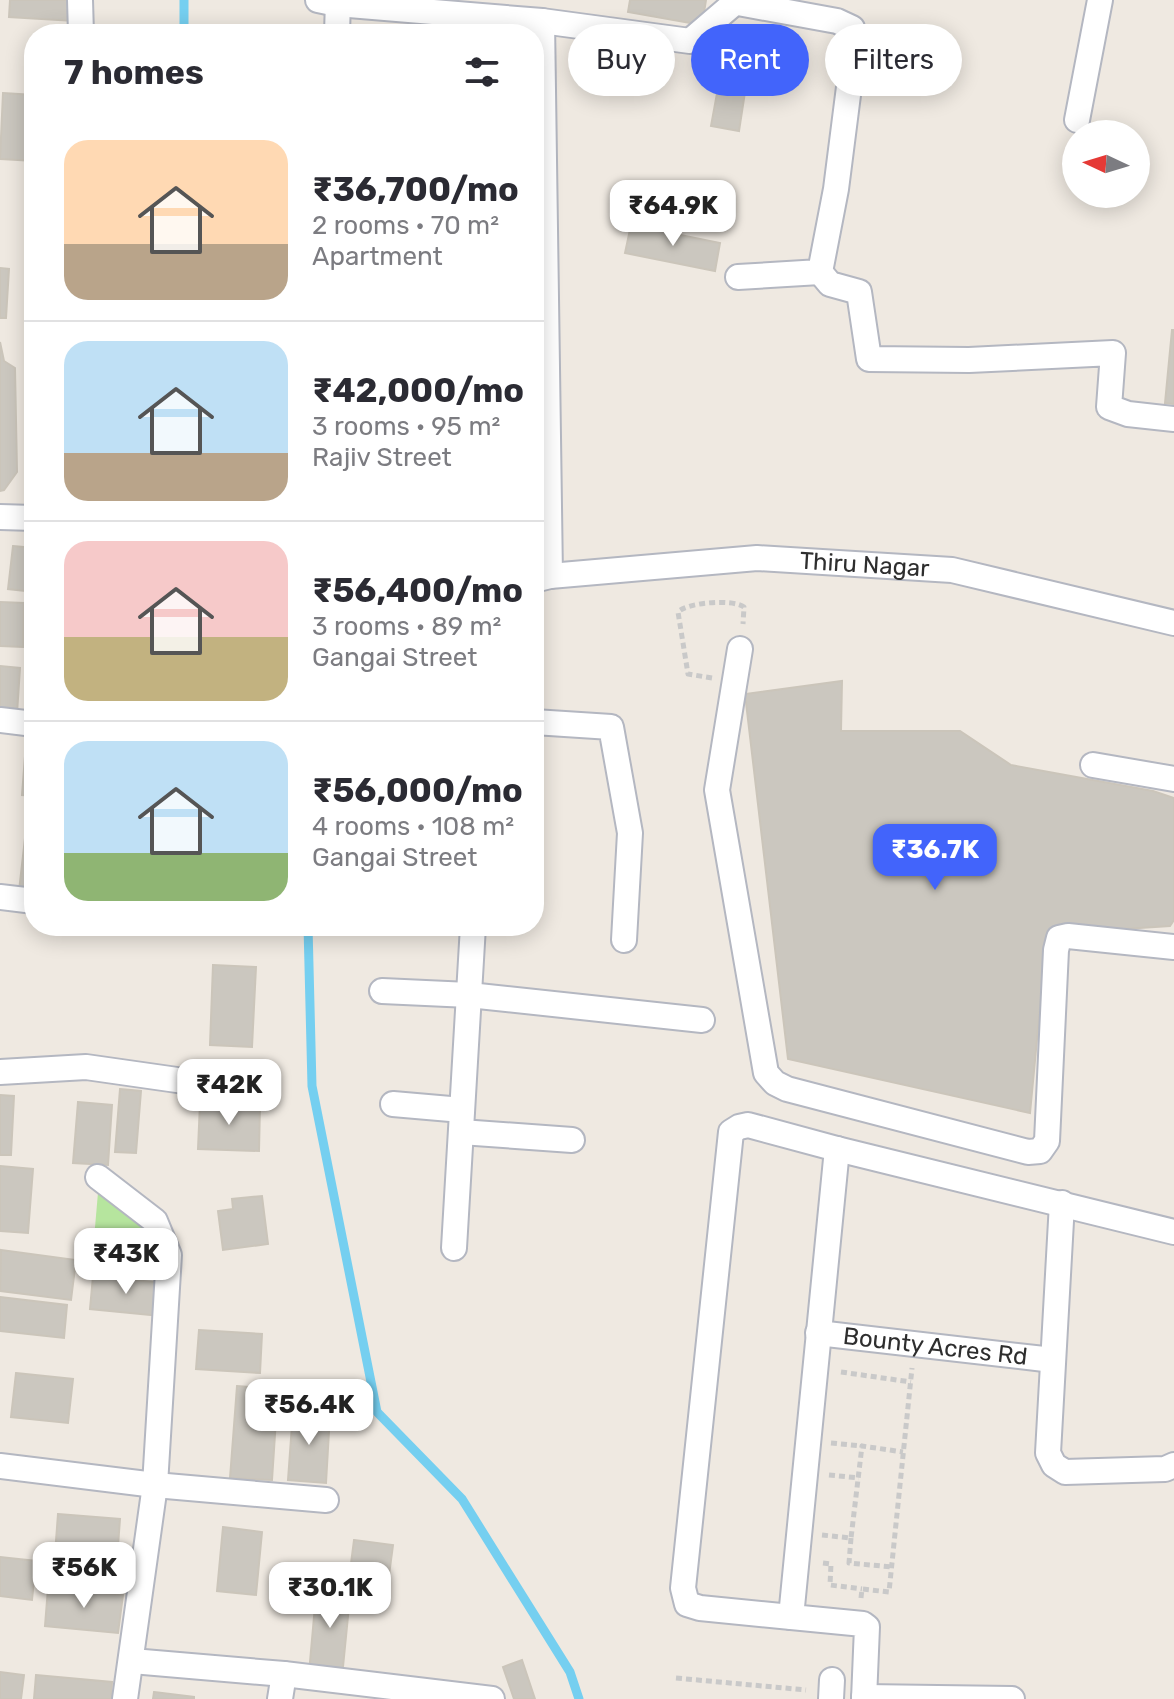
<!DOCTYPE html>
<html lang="en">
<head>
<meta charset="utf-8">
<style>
  :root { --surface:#fff; --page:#f7f7f7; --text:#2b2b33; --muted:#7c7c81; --line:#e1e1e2; --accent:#4264fb }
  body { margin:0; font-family:Rubik,sans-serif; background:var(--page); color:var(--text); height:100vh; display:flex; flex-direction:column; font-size:30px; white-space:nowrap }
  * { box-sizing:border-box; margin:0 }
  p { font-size:26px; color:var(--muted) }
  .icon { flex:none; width:44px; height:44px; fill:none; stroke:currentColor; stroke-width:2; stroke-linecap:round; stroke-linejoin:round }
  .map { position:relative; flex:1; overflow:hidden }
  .drawer { position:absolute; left:24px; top:24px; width:520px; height:912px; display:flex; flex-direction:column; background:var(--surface); border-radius:32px; box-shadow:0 4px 20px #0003 }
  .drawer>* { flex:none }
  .top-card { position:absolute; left:568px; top:24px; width:486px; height:72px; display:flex; gap:16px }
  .needle { width:52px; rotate:274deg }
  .tools { position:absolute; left:1062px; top:120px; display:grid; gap:16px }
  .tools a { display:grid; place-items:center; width:88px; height:88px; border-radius:50%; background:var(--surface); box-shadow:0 4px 20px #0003; font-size:40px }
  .price { position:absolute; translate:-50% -68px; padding:0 18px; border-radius:16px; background:#fff; color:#222; font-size:26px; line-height:52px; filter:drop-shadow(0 2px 4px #0008) }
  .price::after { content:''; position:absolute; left:50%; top:48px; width:24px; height:18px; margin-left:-12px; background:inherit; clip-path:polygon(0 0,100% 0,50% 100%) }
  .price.current { background:var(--accent); color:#fff }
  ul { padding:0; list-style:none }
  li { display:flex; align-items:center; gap:24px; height:200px; padding:0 40px }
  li+li { border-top:2px solid var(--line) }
  li span { display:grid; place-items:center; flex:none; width:224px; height:160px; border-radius:24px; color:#555 }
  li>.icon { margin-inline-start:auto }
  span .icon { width:96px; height:96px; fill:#fffc; stroke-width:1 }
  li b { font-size:34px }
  h2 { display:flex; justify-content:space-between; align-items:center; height:96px; padding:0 40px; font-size:34px }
  .pill { padding:0 28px; border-radius:36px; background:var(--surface); box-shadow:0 4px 20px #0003; font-size:28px; line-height:72px }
  .pill.current { background:var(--accent); color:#fff }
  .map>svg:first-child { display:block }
  .green { fill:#b6e59e }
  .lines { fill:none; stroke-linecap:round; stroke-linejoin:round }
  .stream { stroke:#75cff0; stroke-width:9 }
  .building { fill:#cbc7bf; stroke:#cbc5ba; stroke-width:2 }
  .minor-casing { stroke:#b4b7c1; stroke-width:28 }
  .path { stroke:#c9c9c9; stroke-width:5; stroke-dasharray:6 4; stroke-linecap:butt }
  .minor { stroke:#fff; stroke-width:24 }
  .labels { text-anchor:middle; stroke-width:6; stroke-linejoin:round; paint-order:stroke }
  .street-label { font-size:24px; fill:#2e2e2e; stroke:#fff }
</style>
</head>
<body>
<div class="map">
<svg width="1174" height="1699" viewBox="0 0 1174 1699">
  <rect width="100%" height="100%" fill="#efe9e1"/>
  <path class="green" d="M99 1181 150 1224 164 1269 92 1262Z"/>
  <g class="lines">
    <g class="stream">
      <path d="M184 0V34"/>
      <path d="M308 926 312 1086 377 1412 462 1499 570 1672 579 1699"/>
    </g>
  </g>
  <g class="building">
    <path d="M10 0H75L74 21 9 17Z"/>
    <path d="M630 0H706L702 25 628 12Z"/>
    <path d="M718 88 745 92 739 131 711 126Z"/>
    <path d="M3 93 34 95V161L0 159Z"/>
    <path d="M631 225 720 243 715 271 625 253Z"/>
    <path d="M0 268 9 269 6 318H0Z"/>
    <path d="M1172 330H1174V404L1165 403Z"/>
    <path d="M0 342 4 361 15 368 17 472 4 490 0 491Z"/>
    <path d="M13 546 34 548V592L8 589Z"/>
    <path d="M0 602 24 603 23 647 0 646Z"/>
    <path d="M0 666 20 668 17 714 0 713Z"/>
    <path d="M842 681 841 731H960L1011 765 1153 791 1174 798V920L1170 926 1047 934 1030 1113 788 1059 745 694Z"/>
    <path d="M25 756 34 757V796L22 795Z"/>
    <path d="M28 812 34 813V893L19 891Z"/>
    <path d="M213 965 256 967 252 1047 210 1045Z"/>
    <path d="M120 1089 141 1091 136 1153 115 1152Z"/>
    <path d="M0 1095 14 1096 11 1155H0Z"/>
    <path d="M78 1102 112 1105 108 1165 73 1163Z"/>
    <path d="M200 1103 260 1105 259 1151 198 1149Z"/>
    <path d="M0 1166 33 1169 28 1233 0 1231Z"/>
    <path d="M262 1196 268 1244 223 1250 218 1211 233 1209 232 1199Z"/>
    <path d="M1 1250 76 1260 71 1300 0 1291Z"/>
    <path d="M93 1276 163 1283 160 1316 90 1309Z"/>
    <path d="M0 1297 67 1305 64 1338 0 1331Z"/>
    <path d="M199 1330 262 1334 260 1373 196 1369Z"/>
    <path d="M16 1373 73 1379 68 1423 11 1417Z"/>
    <path d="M237 1386 278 1389 272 1480 230 1478Z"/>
    <path d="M293 1411 330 1414 326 1483 288 1480Z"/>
    <path d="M58 1514 120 1519 117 1559 55 1554Z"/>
    <path d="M223 1527 262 1532 256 1595 217 1591Z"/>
    <path d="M354 1540 393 1545 388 1583 349 1579Z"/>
    <path d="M0 1557 36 1561 32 1600 0 1596Z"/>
    <path d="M317 1583 351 1586 342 1677 309 1673Z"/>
    <path d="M48 1588 123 1595 118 1633 45 1626Z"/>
    <path d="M522 1660 535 1699H514L503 1667Z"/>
    <path d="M0 1672 24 1675 21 1699H0Z"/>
    <path d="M36 1675 112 1682 111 1699H34Z"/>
    <path d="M154 1692 194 1697V1699H153Z"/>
  </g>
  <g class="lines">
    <g class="minor-casing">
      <g id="minor">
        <path d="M80 0 81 34"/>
        <path d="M318 0 337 4 542 21 690 41 738 0"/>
        <path d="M542 21 550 576"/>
        <path d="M337 34 338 0"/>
        <path d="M1077 120 1100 0"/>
        <path d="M820 272 830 284 859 292 869 359 969 360 1113 353 1109 407 1128 414 1174 419"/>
        <path d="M738 277 820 272 836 189 855 40 852 28 837 21 738 3"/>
        <path d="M0 517 34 518"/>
        <path id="s1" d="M534 580 550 576 757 558 952 570 1174 623"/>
        <path d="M740 649 717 790 766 1073 775 1083 787 1089 1028 1152 1040 1151 1047 1141 1056 950 1059 938 1068 936 1174 947"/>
        <path d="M0 720 34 724"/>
        <path d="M534 722 611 727 630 833 624 940"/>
        <path d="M1093 765 1174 779"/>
        <path d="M0 897 34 901"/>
        <path d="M382 991 469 995 702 1020"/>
        <path d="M0 1072 86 1067 198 1083"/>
        <path d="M393 1104 462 1110"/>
        <path d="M461 1132 572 1140"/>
        <path d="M837 1149 791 1617 863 1624 867 1627 864 1699"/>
        <path d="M98 1177 155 1221 169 1255 155 1485 125 1699"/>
        <path d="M1062 1203 1048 1453 1054 1465 1065 1472 1165 1469 1174 1465"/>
        <path d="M454 1248 473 926"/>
        <path id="s2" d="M818 1333 1053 1360"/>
        <path d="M0 1466 155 1485 326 1500"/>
        <path d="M791 1617 700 1608 687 1604 683 1588 731 1132 739 1127 748 1125 837 1149 1174 1232"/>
        <path d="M132 1661 284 1674 492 1699"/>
        <path d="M864 1697 1012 1699"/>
        <path d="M280 1699 284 1674"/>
        <path d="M831 1699 832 1680"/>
      </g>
    </g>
    <g class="path">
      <path d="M712 678 688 674 678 612C688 602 733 599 744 607L743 624"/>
      <path d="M841 1372 911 1382"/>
      <path d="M831 1443 862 1446"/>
      <path d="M829 1475 859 1478"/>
      <path d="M822 1535 851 1538 862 1446 903 1452"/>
      <path d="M851 1538 849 1563 892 1567"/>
      <path d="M823 1563 831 1564 830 1585 862 1589"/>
      <path d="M861 1598 862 1589 889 1592 912 1368"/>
      <path d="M676 1678 806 1690"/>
    </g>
    <use href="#minor" class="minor"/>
  </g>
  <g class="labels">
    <g class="street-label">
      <text dy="8" stroke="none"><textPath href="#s1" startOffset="332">Thiru Nagar</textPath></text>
      <text dy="8" stroke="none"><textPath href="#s2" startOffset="118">Bounty Acres Rd</textPath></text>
    </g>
  </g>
</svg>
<div class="tools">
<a><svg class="needle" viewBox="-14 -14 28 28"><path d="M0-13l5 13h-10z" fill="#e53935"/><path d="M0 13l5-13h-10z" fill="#7c7c81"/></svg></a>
</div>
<b class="price" style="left:673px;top:248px">₹64.9K</b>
<b class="price current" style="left:935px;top:892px">₹36.7K</b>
<b class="price" style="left:229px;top:1127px">₹42K</b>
<b class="price" style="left:126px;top:1296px">₹43K</b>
<b class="price" style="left:309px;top:1447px">₹56.4K</b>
<b class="price" style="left:84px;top:1610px">₹56K</b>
<b class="price" style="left:330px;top:1630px">₹30.1K</b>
<div class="top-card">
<a class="pill">Buy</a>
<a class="pill current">Rent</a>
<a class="pill">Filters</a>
</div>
<section class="drawer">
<h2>7 homes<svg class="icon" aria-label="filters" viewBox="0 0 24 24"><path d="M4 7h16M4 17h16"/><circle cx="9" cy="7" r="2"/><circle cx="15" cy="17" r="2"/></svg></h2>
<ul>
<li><span style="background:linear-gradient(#ffd9b3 65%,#b9a48a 0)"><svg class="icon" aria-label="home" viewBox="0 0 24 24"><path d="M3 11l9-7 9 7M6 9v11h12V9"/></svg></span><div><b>₹36,700/mo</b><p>2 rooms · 70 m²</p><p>Apartment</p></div></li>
<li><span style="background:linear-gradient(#bfe0f5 70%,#b9a48a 0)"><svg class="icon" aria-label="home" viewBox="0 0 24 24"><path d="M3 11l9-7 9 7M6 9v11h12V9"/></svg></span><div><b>₹42,000/mo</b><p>3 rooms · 95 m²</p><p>Rajiv Street</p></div></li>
<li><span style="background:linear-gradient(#f6c9c9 60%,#c2b280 0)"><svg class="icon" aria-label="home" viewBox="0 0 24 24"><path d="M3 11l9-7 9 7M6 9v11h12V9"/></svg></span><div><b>₹56,400/mo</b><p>3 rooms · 89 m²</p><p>Gangai Street</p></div></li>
<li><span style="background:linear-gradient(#bfe0f5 70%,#8fb573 0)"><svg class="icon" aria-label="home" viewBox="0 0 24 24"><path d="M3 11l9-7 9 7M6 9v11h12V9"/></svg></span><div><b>₹56,000/mo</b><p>4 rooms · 108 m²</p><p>Gangai Street</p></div></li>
</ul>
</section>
</div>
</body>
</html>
